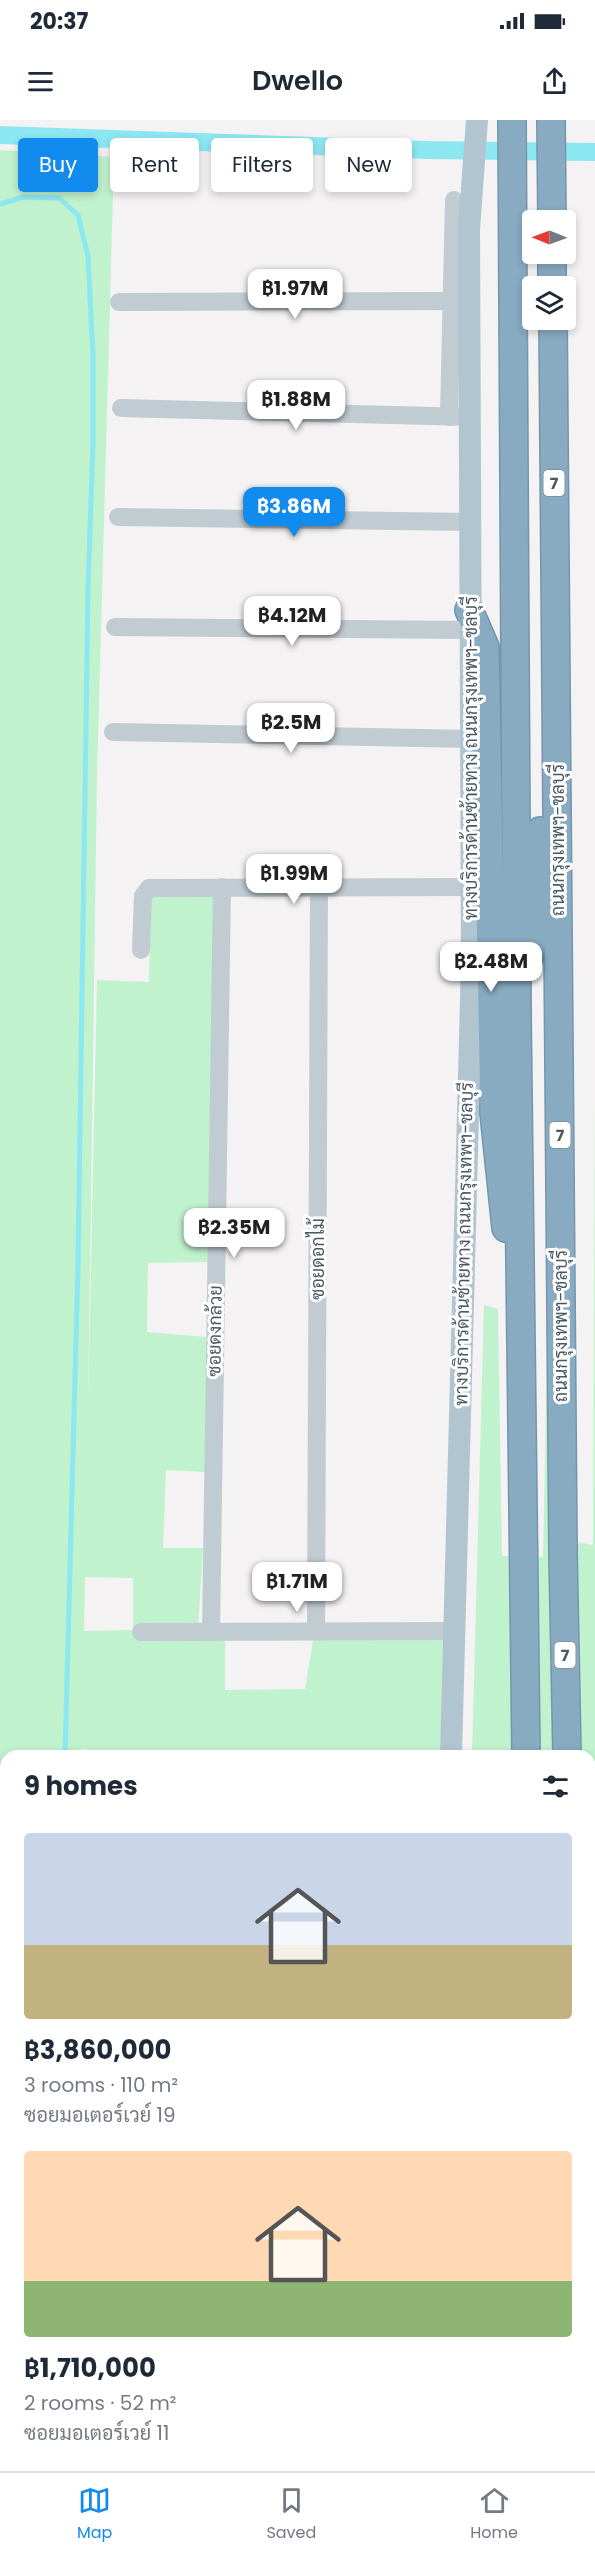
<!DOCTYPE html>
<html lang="en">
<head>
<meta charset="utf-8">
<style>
  :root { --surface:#fff; --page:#f6f6f7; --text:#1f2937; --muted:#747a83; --line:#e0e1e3; --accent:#128bef }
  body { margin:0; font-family:Poppins,Sarabun,sans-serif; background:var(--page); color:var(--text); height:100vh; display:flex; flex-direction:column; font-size:22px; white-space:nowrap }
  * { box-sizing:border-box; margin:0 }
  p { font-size:20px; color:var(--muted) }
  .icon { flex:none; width:33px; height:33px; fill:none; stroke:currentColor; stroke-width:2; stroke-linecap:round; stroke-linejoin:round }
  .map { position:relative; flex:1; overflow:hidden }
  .drawer { position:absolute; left:0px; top:1630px; width:596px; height:722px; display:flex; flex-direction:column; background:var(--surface); border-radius:18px 18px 0 0; box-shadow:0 3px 9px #0003 }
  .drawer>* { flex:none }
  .top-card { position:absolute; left:18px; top:18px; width:560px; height:54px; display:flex; gap:12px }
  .needle { width:39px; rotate:271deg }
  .controls { position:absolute; left:522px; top:90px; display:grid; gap:12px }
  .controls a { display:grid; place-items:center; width:54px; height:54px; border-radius:6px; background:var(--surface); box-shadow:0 3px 9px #0003; font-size:30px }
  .price { position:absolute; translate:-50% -51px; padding:0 14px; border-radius:12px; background:#fff; color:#222; font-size:20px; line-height:39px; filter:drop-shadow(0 2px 3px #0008) }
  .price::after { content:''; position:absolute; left:50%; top:36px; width:18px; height:14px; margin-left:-9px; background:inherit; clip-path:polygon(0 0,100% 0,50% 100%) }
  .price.active { background:var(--accent); color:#fff }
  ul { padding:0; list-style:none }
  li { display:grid; align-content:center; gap:12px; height:318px; padding:0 24px }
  li span { display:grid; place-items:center; height:186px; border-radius:6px; color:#555 }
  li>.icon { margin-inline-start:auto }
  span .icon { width:108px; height:108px; fill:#fffc; stroke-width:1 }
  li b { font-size:26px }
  h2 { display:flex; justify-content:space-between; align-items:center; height:72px; padding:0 24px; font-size:26px }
  .chip { padding:0 21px; border-radius:6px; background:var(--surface); box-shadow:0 3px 9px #0003; font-size:21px; line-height:54px }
  .chip.active { background:var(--accent); color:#fff }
  .status { display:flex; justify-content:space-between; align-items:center; height:42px; padding:0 30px; background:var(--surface); direction:ltr }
  .status svg { height:16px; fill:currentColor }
  header { display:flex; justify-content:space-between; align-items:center; height:78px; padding:0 24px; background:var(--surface); font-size:27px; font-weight:600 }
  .dock { display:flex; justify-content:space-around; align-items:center; height:84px; border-top:2px solid var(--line); background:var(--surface); font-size:16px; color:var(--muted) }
  .dock a { display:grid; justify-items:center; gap:3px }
  .dock .active { color:var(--accent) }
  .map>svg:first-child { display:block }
  .green { fill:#c0f2ce; fill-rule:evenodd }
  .sand { fill:#f5eee3 }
  .water { fill:#8ce7f1 }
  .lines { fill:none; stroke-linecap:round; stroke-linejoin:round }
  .stream { stroke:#8ce7f1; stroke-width:5 }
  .canal { stroke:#8ce7f1; stroke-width:18 }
  .building { fill:#ccd0d5; stroke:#d6d9de; stroke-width:1.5; filter:url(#shadow) }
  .highway-casing { stroke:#7396ae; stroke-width:30 }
  .minor { stroke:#c0cbd2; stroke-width:18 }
  .major { stroke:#b1c5d1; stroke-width:22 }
  .highway { stroke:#88abc2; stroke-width:27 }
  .labels { text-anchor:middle; stroke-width:6; stroke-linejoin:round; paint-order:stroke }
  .shield { fill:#fff; stroke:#808a90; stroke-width:1.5 }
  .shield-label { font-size:16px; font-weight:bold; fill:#495861 }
  .street-label { font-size:18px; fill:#495861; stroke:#fff }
</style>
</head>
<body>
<div class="status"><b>20:37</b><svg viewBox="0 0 49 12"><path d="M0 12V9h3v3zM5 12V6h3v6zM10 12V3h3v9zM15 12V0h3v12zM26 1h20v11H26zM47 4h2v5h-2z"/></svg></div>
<header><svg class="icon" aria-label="menu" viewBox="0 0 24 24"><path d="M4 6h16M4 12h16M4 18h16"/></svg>Dwello<svg class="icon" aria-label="share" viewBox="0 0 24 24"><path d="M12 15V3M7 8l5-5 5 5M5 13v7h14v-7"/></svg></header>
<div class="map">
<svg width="595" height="2351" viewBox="0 0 595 2351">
  <defs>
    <filter id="shadow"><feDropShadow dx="5.5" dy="5.5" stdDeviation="0" flood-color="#0004"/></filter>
  </defs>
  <rect width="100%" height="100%" fill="#f4f2f2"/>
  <g class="green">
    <path d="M0 30 114 37 97 655 88 1288 97 860 149 862 151 776 214 775 209 1142 148 1143 147 1212 207 1217 206 1352 166 1350 163 1428H203L198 1509H225V1570L305 1569 316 1503 447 1515 444 1636H109L83 1628 82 1636H6V2005H0ZM85 1457 133 1458V1510L84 1511Z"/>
    <path d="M595 982V1778L590 1779V1636H472L484 1185 498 1189 502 1436 543 1437 548 1188 555 1418 593 1425Z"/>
    <path d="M590 2124H595V2351H333V2346H590Z"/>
    <rect x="75" y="2346" width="156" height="5"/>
  </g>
  <path class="sand" d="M595 1778V2008H590V1779Z"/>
  <path class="water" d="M372 2346H535L536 2351H372Z"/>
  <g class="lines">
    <g class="stream">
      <path d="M0 84 24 77 59 78 78 95 88 136 93 236V324L88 469 78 1144 65 1636"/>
      <path d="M0 1994H6"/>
    </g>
    <path class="canal" d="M0 15 428 30 595 32"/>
  </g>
  <g class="building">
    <rect x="0" y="2161" width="6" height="81"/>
    <path d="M0 2248H6V2346H69V2351H0Z"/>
  </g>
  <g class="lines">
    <g class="highway-casing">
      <g id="highway">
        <path d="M512 0 517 895 526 1636"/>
        <path d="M551 0 552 100"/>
        <path d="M552 134V166"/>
        <path d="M553 200 563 1433 567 1636"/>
        <path d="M469 490 485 527 494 993 506 1108"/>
        <path d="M529 837 537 793 540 711"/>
        <path d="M305 2346V2351"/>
        <path d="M532 2346 533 2351"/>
        <path d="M581 2346V2351"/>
      </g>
    </g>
    <g class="minor">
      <path d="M119 182 470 181"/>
      <path d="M121 288 471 297"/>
      <path d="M449 297 454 80"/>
      <path d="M118 397 470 402"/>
      <path d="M115 507 469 510"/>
      <path d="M113 612 471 619"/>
      <path d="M141 830 143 776 149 768 472 767"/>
      <path d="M211 1511 222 767"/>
      <path d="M316 1511 319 768"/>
      <path d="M141 1512 454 1511"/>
      <path d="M590 2097H595"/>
    </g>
    <g class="major">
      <path d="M451 1636 472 842 469 109 477 0"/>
      <path d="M590 2032H595"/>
      <path d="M0 2056 6 2054"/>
      <path d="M590 2071H595"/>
      <path d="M0 2105H6"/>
      <path d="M590 2117H595"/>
      <path d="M281 2346V2351"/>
      <path d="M244 2351V2346"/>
    </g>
    <use href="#highway" class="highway"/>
  </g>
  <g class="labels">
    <g class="shield">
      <rect x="543.5" y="350" width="21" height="26" rx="4.5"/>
      <rect x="549.5" y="1002" width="21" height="26" rx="4.5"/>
      <rect x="554.5" y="1522" width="21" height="26" rx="4.5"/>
    </g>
    <g class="shield-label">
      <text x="554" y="369">7</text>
      <text x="560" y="1021">7</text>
      <text x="565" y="1541">7</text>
    </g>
    <g class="street-label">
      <text transform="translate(471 638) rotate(-90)" y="6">ทางบริการด้านซ้ายทาง ถนนกรุงเทพฯ-ชลบุรี</text>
      <text transform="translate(558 720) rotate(-90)" y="6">ถนนกรุงเทพฯ-ชลบุรี</text>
      <text transform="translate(464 1124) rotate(-89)" y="6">ทางบริการด้านซ้ายทาง ถนนกรุงเทพฯ-ชลบุรี</text>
      <text transform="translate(318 1139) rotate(-90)" y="6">ซอยดอกไม้</text>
      <text transform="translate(561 1206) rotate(-90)" y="6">ถนนกรุงเทพฯ-ชลบุรี</text>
      <text transform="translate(215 1211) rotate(-89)" y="6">ซอยดงกล้วย</text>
    </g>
  </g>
</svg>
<div class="controls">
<a><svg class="needle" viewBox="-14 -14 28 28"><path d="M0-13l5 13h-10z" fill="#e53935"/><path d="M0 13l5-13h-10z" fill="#747a83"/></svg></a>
<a><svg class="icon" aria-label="layers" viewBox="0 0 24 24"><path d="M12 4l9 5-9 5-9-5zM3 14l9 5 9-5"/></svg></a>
</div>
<b class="price" style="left:295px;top:200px">฿1.97M</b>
<b class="price" style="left:296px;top:311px">฿1.88M</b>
<b class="price active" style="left:294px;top:418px">฿3.86M</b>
<b class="price" style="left:292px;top:527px">฿4.12M</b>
<b class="price" style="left:291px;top:634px">฿2.5M</b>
<b class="price" style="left:294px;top:785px">฿1.99M</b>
<b class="price" style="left:491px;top:873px">฿2.48M</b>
<b class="price" style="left:234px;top:1139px">฿2.35M</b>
<b class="price" style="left:297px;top:1493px">฿1.71M</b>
<div class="top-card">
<a class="chip active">Buy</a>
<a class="chip">Rent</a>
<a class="chip">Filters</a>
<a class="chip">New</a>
</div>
<section class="drawer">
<h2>9 homes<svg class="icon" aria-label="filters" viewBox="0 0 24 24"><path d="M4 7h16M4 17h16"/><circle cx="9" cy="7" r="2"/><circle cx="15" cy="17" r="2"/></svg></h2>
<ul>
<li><span style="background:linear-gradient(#c9d6e8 60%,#c2b280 0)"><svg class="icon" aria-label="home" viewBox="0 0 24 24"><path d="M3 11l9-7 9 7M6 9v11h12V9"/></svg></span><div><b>฿3,860,000</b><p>3 rooms · 110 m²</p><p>ซอยมอเตอร์เวย์ 19</p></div></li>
<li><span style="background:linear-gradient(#ffd9b3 70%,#8fb573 0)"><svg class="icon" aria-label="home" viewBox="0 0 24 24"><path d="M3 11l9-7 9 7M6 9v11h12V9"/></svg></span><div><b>฿1,710,000</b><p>2 rooms · 52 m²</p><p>ซอยมอเตอร์เวย์ 11</p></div></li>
</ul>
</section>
</div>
<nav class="dock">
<a class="active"><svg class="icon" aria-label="map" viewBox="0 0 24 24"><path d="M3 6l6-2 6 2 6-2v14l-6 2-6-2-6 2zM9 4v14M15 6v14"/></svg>Map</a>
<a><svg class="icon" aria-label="saved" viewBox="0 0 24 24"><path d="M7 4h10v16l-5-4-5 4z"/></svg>Saved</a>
<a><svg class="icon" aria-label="home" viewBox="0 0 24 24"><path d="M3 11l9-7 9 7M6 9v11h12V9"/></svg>Home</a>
</nav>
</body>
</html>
